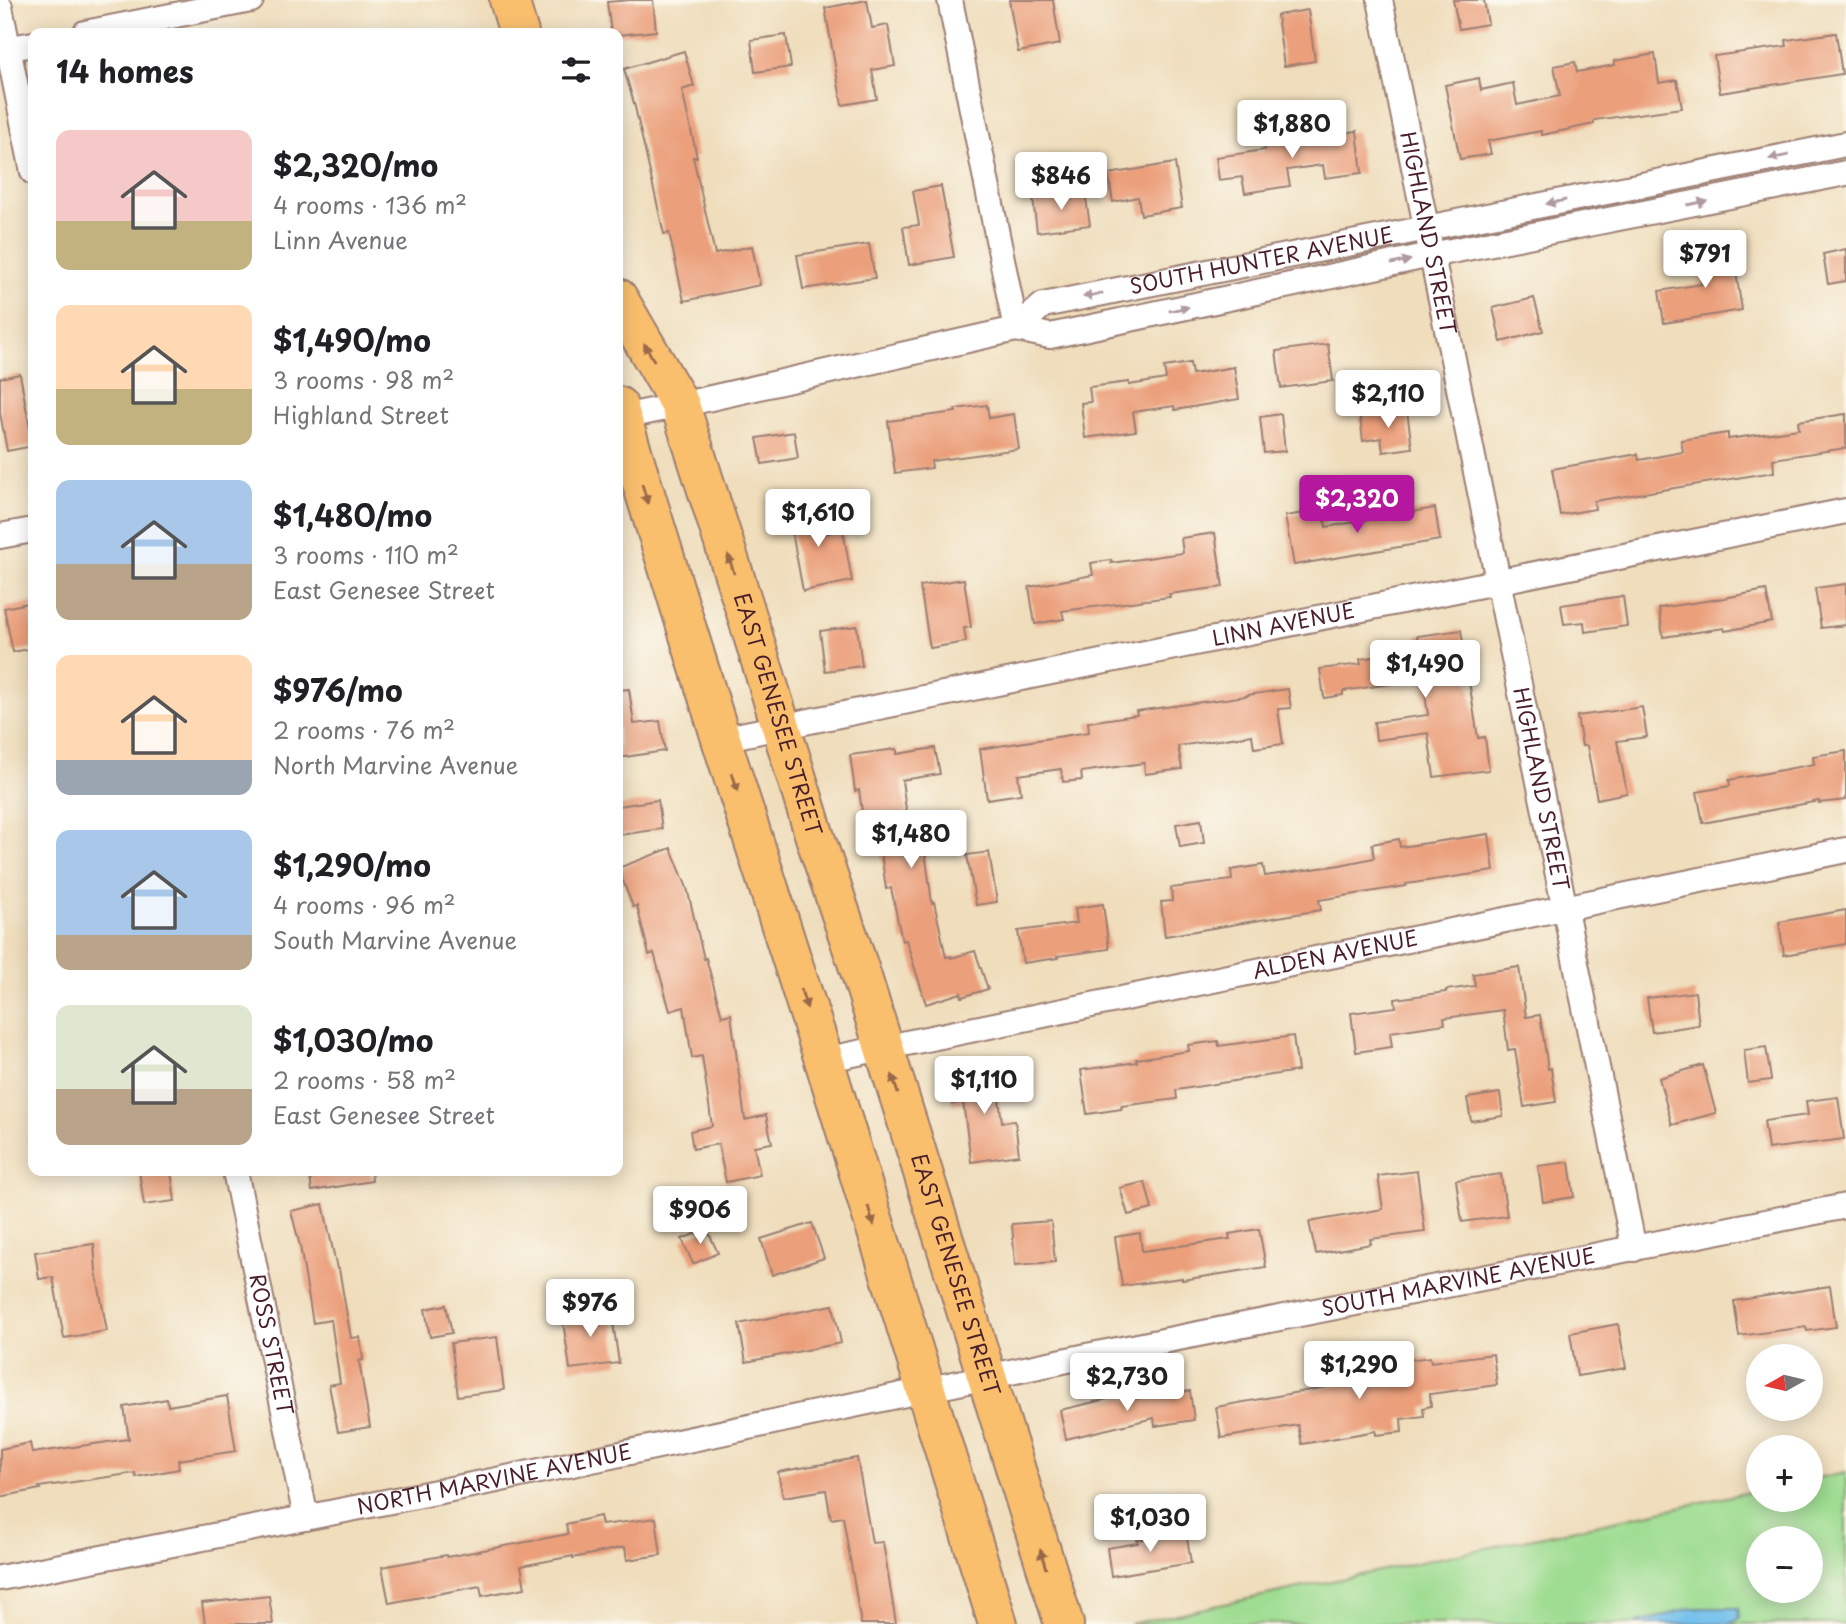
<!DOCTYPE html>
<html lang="en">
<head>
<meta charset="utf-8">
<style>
  :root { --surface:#fff; --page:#f2f2f2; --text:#202124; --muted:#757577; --accent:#b5179e }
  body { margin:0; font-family:"Playpen Sans",sans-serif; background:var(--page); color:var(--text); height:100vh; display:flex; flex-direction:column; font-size:26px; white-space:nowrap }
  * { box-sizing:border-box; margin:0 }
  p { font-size:23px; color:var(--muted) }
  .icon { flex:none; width:38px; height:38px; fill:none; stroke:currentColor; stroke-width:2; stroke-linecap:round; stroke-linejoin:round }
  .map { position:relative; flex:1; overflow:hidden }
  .details { position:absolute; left:28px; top:28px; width:595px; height:1148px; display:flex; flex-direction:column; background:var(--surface); border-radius:14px; box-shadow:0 4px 18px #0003 }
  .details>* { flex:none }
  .needle { width:46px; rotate:262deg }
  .controls { position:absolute; left:1746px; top:1344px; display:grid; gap:14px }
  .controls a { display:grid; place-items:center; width:77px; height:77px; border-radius:50%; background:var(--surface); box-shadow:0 4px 18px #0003; font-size:35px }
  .price { position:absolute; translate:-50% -60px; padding:0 16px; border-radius:7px; background:#fff; color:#222; font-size:23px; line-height:46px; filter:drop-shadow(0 2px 4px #0008) }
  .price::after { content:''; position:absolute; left:50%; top:42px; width:21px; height:16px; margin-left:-10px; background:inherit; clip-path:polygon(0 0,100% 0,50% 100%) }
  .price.on { background:var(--accent); color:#fff }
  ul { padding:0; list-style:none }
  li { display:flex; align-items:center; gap:21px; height:175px; padding:0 28px }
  li span { display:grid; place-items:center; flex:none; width:196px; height:140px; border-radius:14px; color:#555 }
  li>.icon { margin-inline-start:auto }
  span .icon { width:84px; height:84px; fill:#fffc; stroke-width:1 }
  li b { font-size:30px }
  h2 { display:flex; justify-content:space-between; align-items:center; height:84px; padding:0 28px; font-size:30px }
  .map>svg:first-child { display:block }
  .green { fill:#9fdd92; stroke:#747e5e; stroke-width:2; fill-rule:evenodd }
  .water { fill:#71bfec; stroke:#5e6f8c; stroke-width:2 }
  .building { fill:#eb9f7a }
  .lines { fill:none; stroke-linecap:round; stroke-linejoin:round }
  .minor-casing { stroke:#9c7e73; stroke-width:28 }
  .trunk-casing { stroke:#9c7e73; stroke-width:42 }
  .minor { stroke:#fff; stroke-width:24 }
  .trunk { stroke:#f9bf6d; stroke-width:38 }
  .oneway { fill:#ae9aa0 }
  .oneway2 { fill:#996749 }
  .labels { text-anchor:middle; stroke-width:7; stroke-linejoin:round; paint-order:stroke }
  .street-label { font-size:21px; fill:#4a1f2b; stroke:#fbf7ec }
</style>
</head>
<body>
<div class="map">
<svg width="1846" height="1624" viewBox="0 0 1846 1624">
  <rect width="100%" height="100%" fill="#fbf7ec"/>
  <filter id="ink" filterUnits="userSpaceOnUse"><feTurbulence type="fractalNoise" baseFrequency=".0143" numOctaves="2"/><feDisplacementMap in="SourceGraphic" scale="14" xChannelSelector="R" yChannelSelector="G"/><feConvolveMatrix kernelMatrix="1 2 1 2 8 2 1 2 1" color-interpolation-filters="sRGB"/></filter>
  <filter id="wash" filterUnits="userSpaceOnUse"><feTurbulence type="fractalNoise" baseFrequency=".00686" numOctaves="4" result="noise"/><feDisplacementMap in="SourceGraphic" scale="28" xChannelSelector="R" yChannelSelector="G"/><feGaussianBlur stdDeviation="1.57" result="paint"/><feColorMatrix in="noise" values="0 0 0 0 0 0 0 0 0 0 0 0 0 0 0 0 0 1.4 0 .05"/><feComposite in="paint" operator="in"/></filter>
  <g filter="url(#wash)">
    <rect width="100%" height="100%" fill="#efddbb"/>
    <path class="green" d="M1846 1472V1624H1130L1759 1490V1500H1811V1479ZM1759 1538H1811V1591H1759Z"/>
    <path class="water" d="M1692 1608H1738L1739 1618 1730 1624H1633Z"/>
    <g id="blocks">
      <g class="building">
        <path d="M630 0H653L656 31 618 35V33H611L607 2Z"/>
        <path d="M867 0 872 28 888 25 895 66 872 70 877 99 842 105 825 8Z"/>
        <path d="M1009 0H1053L1060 44 1018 52Z"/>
        <path d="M1453 0H1484L1488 24 1459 29Z"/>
        <path d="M1308 10 1315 61 1284 66 1277 15Z"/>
        <path d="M1836 33 1842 74 1720 93 1714 56 1787 46 1786 40Z"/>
        <path d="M786 35 791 67 755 72 751 40Z"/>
        <path d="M684 51 694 86 682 90 697 157H693L715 254 752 246 760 285 684 301 669 233 664 234 635 107 624 69Z"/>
        <path d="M1655 54 1659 83 1677 80 1682 108 1594 120V124L1542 135 1541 131 1488 141 1491 154 1460 159 1445 85 1479 78 1481 90 1513 83 1517 105 1560 96 1554 66 1575 62 1577 72 1615 65 1614 61Z"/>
        <path d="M1357 131 1362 173 1325 178 1323 165 1287 170 1290 186 1245 193 1242 177 1219 180 1216 157 1265 150 1263 138 1282 135 1283 142Z"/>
        <path d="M1175 163 1182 208 1141 215 1138 197 1113 202 1108 174Z"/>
        <path d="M941 186 954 257 909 265 903 227 919 225 913 191Z"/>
        <path d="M1085 192 1090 225 1037 232 1033 199Z"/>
        <path d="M869 244 875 278 803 289 797 255Z"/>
        <path d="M1732 248 1742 310 1664 323 1659 291 1702 284 1697 253Z"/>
        <path d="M1846 249V281L1828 284 1823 254Z"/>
        <path d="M1534 298 1543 331 1501 342 1493 308Z"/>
        <path d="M1328 344 1333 381 1281 388 1276 351Z"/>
        <path d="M1190 363 1192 374 1234 367 1239 399 1175 410 1174 406 1133 412 1136 431 1085 438 1081 403 1091 402 1089 387 1129 382V385L1166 379 1164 367Z"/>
        <path d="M20 374 33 446 7 451 0 413V378Z"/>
        <path d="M987 405 989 418 1014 414 1019 449 931 461 932 468 895 473 888 421 956 412 955 409Z"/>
        <path d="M1407 411 1412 448 1383 452 1381 438 1363 441 1360 417Z"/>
        <path d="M1281 414 1285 451 1264 453 1260 417Z"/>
        <path d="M1846 414V448L1773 459 1774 472 1594 501 1595 509 1560 515 1552 469 1638 454 1639 460 1683 452 1681 440 1728 433V439L1799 429 1798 421Z"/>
        <path d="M794 432 798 458 762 464 757 438Z"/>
        <path d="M815 500 821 534 843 530 852 581 803 591 787 505Z"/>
        <path d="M1435 508 1440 540 1294 565 1285 516 1323 510 1326 527Z"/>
        <path d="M1215 533 1223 587 1169 594 1170 597 1062 611 1064 619 1035 624 1029 587 1093 575 1091 563 1111 560V563L1183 553 1181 538Z"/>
        <path d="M964 579 971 627 964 628 966 642 930 648 920 586Z"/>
        <path d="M1846 584V625L1821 628 1815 588Z"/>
        <path d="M1766 590 1772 622 1725 631 1724 628 1663 637 1659 608 1719 599Z"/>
        <path d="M1623 596 1627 626 1585 632 1584 622 1564 624 1561 605Z"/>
        <path d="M33 602V648L13 652 4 608Z"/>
        <path d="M857 626 862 666 825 671 820 631Z"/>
        <path d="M1461 630 1478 738 1485 737 1489 770 1434 777 1428 733 1376 740 1374 722 1428 715 1423 679 1343 691V695L1324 698 1320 669 1361 664 1360 659 1419 650 1417 636Z"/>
        <path d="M629 689 634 724 660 721 665 751 618 758V690Z"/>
        <path d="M1288 689 1291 708 1278 709 1283 744 1254 748 1252 735 1178 746 1182 769 1145 774 1144 763 1081 772 1082 780 1063 782 1061 769 1018 775 1021 794 987 799 980 749 1089 732 1088 722 1137 715 1136 711 1247 696V695Z"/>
        <path d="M1642 707 1647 737 1617 741 1627 793 1597 799 1587 746H1582L1577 716Z"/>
        <path d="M935 748 940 774 902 780 912 854 925 852 932 903 934 902 946 957 951 956V958L975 951 988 989 962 997 961 993 926 1004 906 940 902 941 891 888 886 889 879 838 866 840 859 790 855 791 850 755 897 749V754Z"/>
        <path d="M1846 751V800L1819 803V801L1703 823 1697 792 1730 786 1729 780 1814 764 1813 756Z"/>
        <path d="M658 800 662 829 618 835V806Z"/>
        <path d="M1201 820 1204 843 1180 847 1176 824Z"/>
        <path d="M1489 834 1494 871 1406 884V886L1319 900 1321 910 1165 936 1161 902 1172 901 1171 888 1232 880 1231 870 1263 865 1265 876 1340 865 1374 858 1372 844 1399 839 1400 847Z"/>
        <path d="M671 848 687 888 704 959 706 958 722 1016 731 1014 745 1120 766 1115 772 1143 754 1146 760 1175 726 1182 718 1144 693 1149 690 1131 712 1126 702 1056 692 1058 684 1007 670 1011 654 953 649 955 637 906 633 907 618 868Z"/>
        <path d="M989 852 997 902 976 905 967 855Z"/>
        <path d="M1103 904 1109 949 1057 956 1058 958 1023 963 1018 931 1077 923 1075 908Z"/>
        <path d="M1846 910V944L1784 955 1779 922Z"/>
        <path d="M1519 967 1526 1017 1540 1015 1548 1069 1551 1068 1556 1102 1524 1107 1515 1049 1508 1050 1503 1010 1444 1018 1445 1024 1390 1032 1392 1047 1356 1052 1351 1013 1396 1007 1395 999 1446 992V990L1475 986 1473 974Z"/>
        <path d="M1695 992 1699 1025 1652 1032 1647 998Z"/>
        <path d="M1293 1036 1298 1071 1176 1090 1177 1099 1121 1106 1122 1109 1087 1114 1081 1070 1137 1062 1136 1059 1189 1051 1188 1045 1218 1041 1219 1046Z"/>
        <path d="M1766 1047 1771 1080 1748 1083 1744 1050Z"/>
        <path d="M1703 1065 1716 1113 1672 1125 1659 1078Z"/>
        <path d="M995 1069 1002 1122 1015 1121 1019 1155 971 1162 963 1102 952 1104 948 1076Z"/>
        <path d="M1500 1093 1503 1116 1471 1121 1467 1098Z"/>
        <path d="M1838 1097 1844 1139 1768 1149 1764 1121 1808 1115 1806 1101Z"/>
        <path d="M1569 1162 1574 1197 1543 1202 1538 1166Z"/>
        <path d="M139 1171H171L175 1201 144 1205Z"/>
        <path d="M309 1171H371L372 1181 312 1191Z"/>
        <path d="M1417 1171 1425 1232 1370 1239 1371 1244 1316 1254 1309 1222 1383 1209 1378 1176Z"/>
        <path d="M1501 1174 1507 1216 1462 1222 1456 1180Z"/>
        <path d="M1145 1182 1152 1209 1128 1215 1120 1188Z"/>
        <path d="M323 1204 337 1269H339L351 1338 360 1337 363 1360 359 1361 370 1427 338 1432 329 1385 340 1383 331 1320 313 1323 300 1246 291 1211Z"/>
        <path d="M1051 1221 1055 1262 1015 1265 1012 1224Z"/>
        <path d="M812 1223 824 1258 772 1275 761 1239Z"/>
        <path d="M707 1229 718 1253 693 1264 682 1239Z"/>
        <path d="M1259 1229 1266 1267 1182 1280V1278L1122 1286 1115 1237 1140 1233 1142 1251 1230 1239 1229 1234Z"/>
        <path d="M94 1244 96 1271 107 1331 64 1338 53 1277 39 1279 35 1252Z"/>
        <path d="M1830 1286 1836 1327 1807 1331 1806 1327 1739 1336 1734 1301Z"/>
        <path d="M446 1305 452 1333 430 1337 425 1309Z"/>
        <path d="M833 1305 841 1343 746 1362 739 1324Z"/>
        <path d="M611 1309 619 1363 570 1369 562 1315Z"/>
        <path d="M1618 1324 1626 1368 1577 1376 1570 1333Z"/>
        <path d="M497 1337 504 1390 458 1396 451 1343Z"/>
        <path d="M1493 1354 1497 1385 1430 1394 1431 1406 1423 1408 1424 1416 1401 1419 1402 1432 1376 1435V1431L1302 1444 1298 1425 1221 1438 1216 1407 1354 1382 1355 1388 1390 1383 1387 1363 1430 1357 1431 1362Z"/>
        <path d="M1190 1391 1194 1420 1155 1426 1154 1418 1066 1439 1060 1410 1125 1395 1126 1400Z"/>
        <path d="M227 1396 236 1451 178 1460 179 1469 136 1477 135 1473 39 1487 40 1489 0 1497V1449L30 1443 32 1453 129 1439 124 1407 167 1399 168 1406Z"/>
        <path d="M857 1458 872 1543 883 1542 896 1624H861L843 1517 831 1519 826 1490 783 1497 778 1472Z"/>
        <path d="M600 1516 602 1525 656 1518 661 1555 627 1560 625 1547 573 1558V1556L521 1566 525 1588 482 1596 480 1586 389 1603 382 1567 446 1555 447 1557 568 1534 566 1524Z"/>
        <path d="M1186 1532 1191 1563 1111 1576 1107 1548 1138 1543 1137 1540Z"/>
        <path d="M269 1596 273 1624H205L202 1603Z"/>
      </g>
    </g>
  </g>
  <g filter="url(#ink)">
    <use href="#blocks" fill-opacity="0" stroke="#9c7e73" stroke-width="2"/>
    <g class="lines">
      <g class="minor-casing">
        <g id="minor">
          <path d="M950 0 1016 329"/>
          <path id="s1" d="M1380 0 1634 1249"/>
          <path d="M0 7 33 172"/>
          <path d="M85 33 251 0"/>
          <path d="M0 50 33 44"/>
          <path id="s2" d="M1016 329 1043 305 1846 144"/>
          <path d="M618 418 680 405 1016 329 1050 336 1431 255 1846 173"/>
          <path d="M0 536 33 530"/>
          <path id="s3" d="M721 739 1846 511"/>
          <path id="s4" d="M824 1060 1846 850"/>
          <path id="s5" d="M235 1171 306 1518"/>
          <path id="s6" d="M0 1578 492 1481 1087 1356 1846 1206"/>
        </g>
      </g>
      <g class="trunk-casing">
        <g id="trunk">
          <path d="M509 0 519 33"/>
          <path id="s7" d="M618 298 680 405 743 603 815 837 861 974 1064 1624"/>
          <path d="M618 406 721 739 824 1060 998 1624"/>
        </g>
      </g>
      <use href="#minor" class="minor"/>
      <use href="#trunk" class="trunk"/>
    </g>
    <defs><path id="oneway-solid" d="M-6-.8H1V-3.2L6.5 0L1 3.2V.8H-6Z" transform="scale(1.75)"/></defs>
    <g class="oneway">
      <use href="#oneway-solid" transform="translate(1779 157) rotate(169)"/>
      <use href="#oneway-solid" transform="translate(1556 202) rotate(169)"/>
      <use href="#oneway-solid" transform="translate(1697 203) rotate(-11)"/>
      <use href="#oneway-solid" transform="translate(1401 262) rotate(-12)"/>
      <use href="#oneway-solid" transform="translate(1093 295) rotate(169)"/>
      <use href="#oneway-solid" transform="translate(1179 309) rotate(-12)"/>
    </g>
    <g class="oneway2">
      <use href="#oneway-solid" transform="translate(649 352) rotate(-120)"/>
      <use href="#oneway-solid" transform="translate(645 494) rotate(73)"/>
      <use href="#oneway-solid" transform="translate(731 564) rotate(-108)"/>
      <use href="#oneway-solid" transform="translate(735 782) rotate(72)"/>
      <use href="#oneway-solid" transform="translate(804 999) rotate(72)"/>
      <use href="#oneway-solid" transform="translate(895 1084) rotate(-107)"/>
      <use href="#oneway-solid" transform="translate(871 1216) rotate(73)"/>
      <use href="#oneway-solid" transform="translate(1043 1559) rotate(-107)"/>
    </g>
  </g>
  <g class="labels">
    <g class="street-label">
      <text dy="7" stroke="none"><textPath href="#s1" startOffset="238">HIGHLAND STREET</textPath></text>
      <text dy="7" stroke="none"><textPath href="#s2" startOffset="259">SOUTH HUNTER AVENUE</textPath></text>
      <text dy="7" stroke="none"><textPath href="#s3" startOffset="574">LINN AVENUE</textPath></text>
      <text dy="7" stroke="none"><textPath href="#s7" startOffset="448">EAST GENESEE STREET</textPath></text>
      <text dy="7" stroke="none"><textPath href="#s1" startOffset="805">HIGHLAND STREET</textPath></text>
      <text dy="7" stroke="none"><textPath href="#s4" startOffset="522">ALDEN AVENUE</textPath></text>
      <text dy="7" stroke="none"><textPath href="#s7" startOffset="1036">EAST GENESEE STREET</textPath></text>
      <text dy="7" stroke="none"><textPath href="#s6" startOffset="1488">SOUTH MARVINE AVENUE</textPath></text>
      <text dy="7" stroke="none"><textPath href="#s5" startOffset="177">ROSS STREET</textPath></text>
      <text dy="7" stroke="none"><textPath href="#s6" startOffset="504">NORTH MARVINE AVENUE</textPath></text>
    </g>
  </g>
</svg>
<div class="controls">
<a><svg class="needle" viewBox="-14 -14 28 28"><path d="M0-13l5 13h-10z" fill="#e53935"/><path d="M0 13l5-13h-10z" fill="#757577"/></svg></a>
<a>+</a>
<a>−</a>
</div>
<b class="price" style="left:1292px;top:160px">$1,880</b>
<b class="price" style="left:1061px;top:212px">$846</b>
<b class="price" style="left:1705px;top:290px">$791</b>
<b class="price" style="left:1388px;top:430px">$2,110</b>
<b class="price on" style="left:1357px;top:535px">$2,320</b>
<b class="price" style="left:818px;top:549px">$1,610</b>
<b class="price" style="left:1425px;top:700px">$1,490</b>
<b class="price" style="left:911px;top:870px">$1,480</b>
<b class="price" style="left:984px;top:1116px">$1,110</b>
<b class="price" style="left:700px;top:1246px">$906</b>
<b class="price" style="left:590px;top:1339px">$976</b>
<b class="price" style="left:1359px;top:1401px">$1,290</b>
<b class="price" style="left:1127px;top:1413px">$2,730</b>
<b class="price" style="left:1150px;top:1554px">$1,030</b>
<section class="details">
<h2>14 homes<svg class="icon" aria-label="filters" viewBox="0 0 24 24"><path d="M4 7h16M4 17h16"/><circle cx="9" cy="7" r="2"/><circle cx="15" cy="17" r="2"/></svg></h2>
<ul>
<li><span style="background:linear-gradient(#f6c9c9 65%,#c2b280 0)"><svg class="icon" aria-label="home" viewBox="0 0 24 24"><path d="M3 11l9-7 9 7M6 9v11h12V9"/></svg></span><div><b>$2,320/mo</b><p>4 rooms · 136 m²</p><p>Linn Avenue</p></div></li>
<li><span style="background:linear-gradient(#ffd9b3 60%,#c2b280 0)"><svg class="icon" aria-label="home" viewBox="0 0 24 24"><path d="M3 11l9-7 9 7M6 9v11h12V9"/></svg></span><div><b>$1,490/mo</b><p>3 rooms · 98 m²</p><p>Highland Street</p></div></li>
<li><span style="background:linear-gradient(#a9c7e8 60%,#b9a48a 0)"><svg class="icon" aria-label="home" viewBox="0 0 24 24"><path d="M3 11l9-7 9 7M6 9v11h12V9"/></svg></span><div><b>$1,480/mo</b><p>3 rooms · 110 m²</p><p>East Genesee Street</p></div></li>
<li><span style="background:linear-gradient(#ffd9b3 75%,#9aa5b1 0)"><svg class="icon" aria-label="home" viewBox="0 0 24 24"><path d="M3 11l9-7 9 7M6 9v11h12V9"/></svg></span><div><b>$976/mo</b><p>2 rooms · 76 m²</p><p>North Marvine Avenue</p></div></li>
<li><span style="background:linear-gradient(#a9c7e8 75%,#b9a48a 0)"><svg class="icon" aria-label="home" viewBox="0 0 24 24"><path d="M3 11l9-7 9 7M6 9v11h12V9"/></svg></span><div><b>$1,290/mo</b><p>4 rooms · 96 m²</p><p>South Marvine Avenue</p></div></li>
<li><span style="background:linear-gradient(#dfe7d0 60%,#b9a48a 0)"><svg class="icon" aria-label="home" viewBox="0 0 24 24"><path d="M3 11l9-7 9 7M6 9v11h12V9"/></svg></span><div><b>$1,030/mo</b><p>2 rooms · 58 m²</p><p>East Genesee Street</p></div></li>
</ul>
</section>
</div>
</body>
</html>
